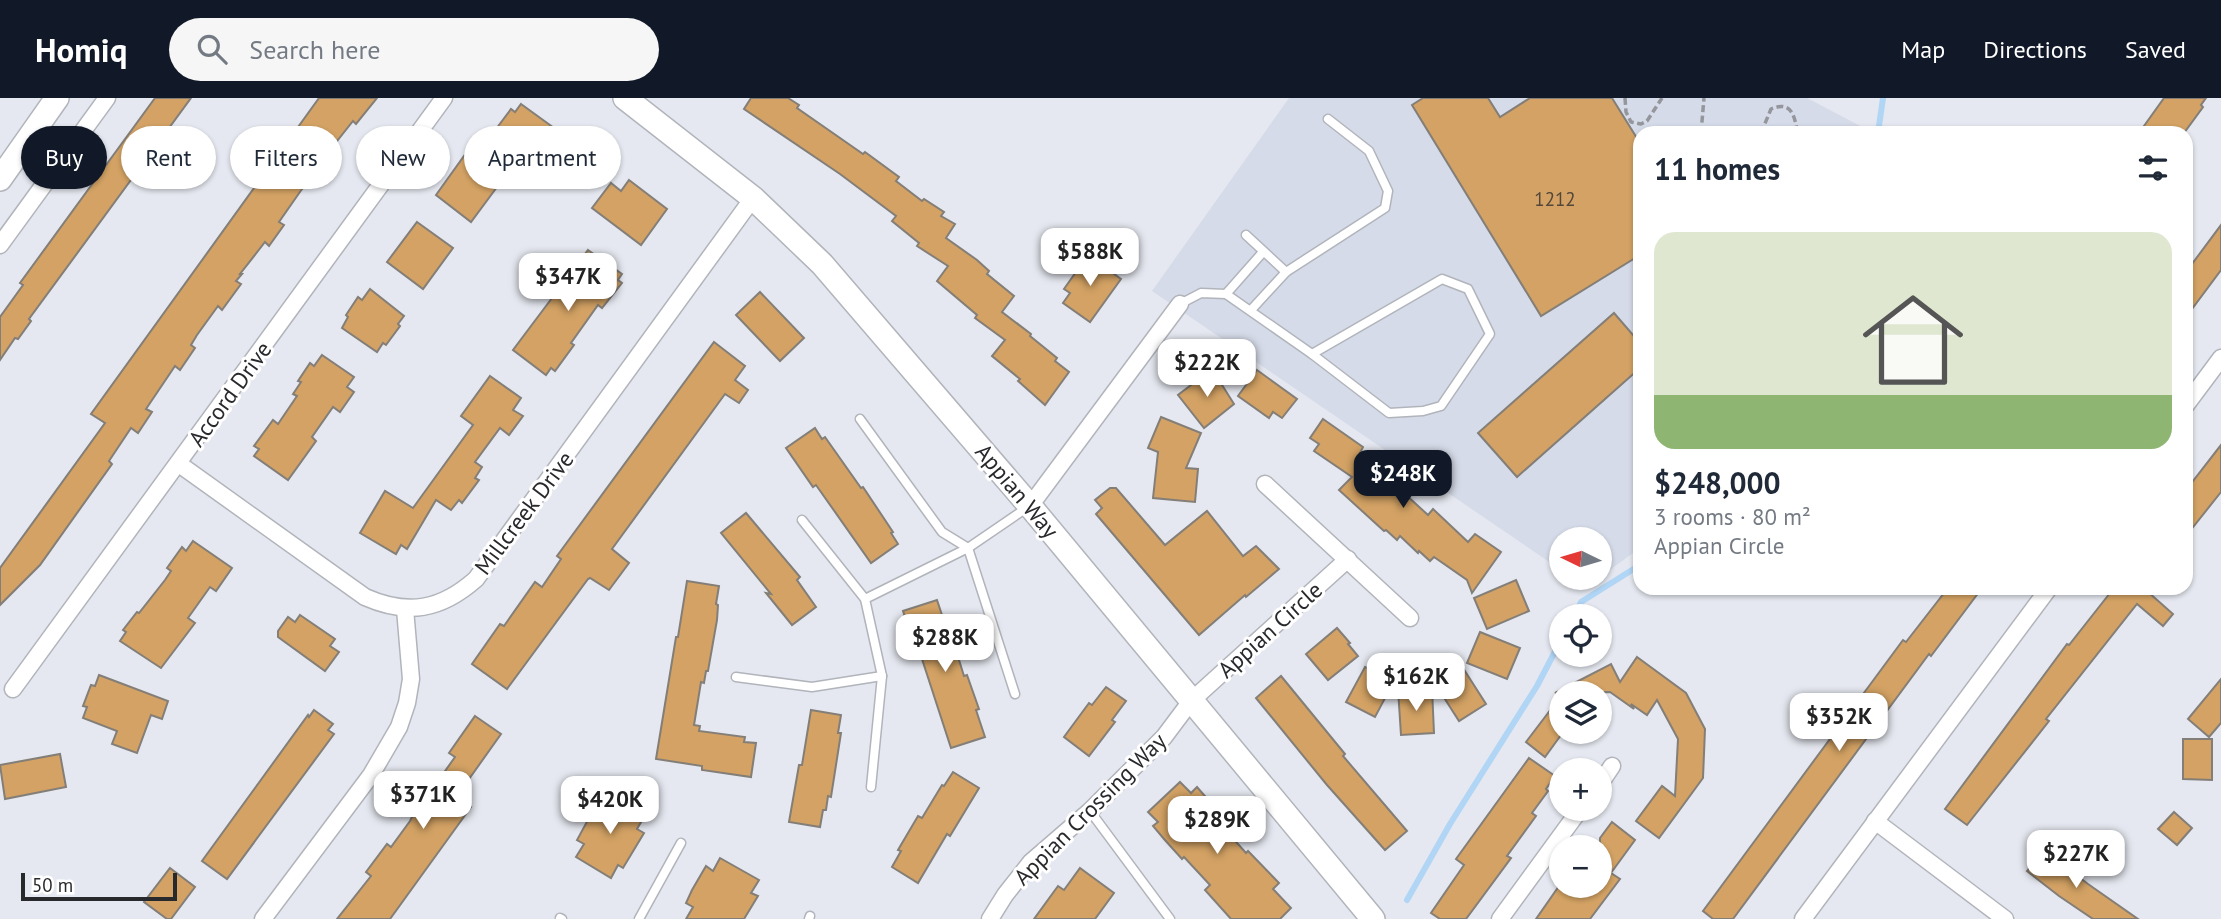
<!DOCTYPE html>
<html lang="en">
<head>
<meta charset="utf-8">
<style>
  :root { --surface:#fff; --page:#f6f6f7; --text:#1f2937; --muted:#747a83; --accent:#111827 }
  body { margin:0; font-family:"PT Sans",sans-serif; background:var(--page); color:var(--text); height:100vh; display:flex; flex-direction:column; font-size:26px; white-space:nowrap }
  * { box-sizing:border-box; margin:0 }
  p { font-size:23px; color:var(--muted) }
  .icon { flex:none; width:38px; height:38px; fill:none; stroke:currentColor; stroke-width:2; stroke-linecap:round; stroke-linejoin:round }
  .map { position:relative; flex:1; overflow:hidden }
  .details { position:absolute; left:1633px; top:28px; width:560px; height:469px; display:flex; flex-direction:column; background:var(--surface); border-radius:21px; box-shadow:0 2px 5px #0004 }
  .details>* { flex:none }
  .banner { position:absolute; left:21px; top:28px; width:665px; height:63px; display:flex; gap:14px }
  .needle { width:46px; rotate:275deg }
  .fabs { position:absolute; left:1549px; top:429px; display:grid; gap:14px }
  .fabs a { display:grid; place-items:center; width:63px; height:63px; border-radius:50%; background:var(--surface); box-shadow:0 2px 5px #0004; font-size:35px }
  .scale { position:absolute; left:21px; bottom:18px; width:156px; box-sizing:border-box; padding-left:7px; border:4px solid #28292c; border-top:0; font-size:19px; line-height:24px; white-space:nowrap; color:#28292c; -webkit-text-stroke:5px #fff; paint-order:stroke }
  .price { position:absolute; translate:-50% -60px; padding:0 16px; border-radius:14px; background:#fff; color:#222; font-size:23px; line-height:46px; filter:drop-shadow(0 2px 4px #0008) }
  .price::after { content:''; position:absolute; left:50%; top:42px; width:21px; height:16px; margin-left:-10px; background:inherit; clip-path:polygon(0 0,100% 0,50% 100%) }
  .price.selected { background:var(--accent); color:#fff }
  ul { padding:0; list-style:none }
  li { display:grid; align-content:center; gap:14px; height:371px; padding:0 21px }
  li span { display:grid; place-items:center; height:217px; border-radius:21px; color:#555 }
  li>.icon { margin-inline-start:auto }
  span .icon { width:126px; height:126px; fill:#fffc; stroke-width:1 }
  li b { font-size:30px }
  h2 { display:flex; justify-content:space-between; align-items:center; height:84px; padding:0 21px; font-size:30px }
  .pill { padding:0 24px; border-radius:32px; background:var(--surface); box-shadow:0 2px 5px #0004; font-size:24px; line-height:63px }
  .pill.selected { background:var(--accent); color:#fff }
  header { display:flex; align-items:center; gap:42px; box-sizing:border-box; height:98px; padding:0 35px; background:var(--accent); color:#fff }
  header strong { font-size:33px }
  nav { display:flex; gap:38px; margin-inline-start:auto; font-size:24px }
  .search { width:490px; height:63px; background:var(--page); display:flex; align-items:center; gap:18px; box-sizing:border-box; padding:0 24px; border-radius:38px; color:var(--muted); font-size:26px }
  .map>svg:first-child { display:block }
  .built { fill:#d5dbe8 }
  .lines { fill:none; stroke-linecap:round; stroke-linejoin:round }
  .stream { stroke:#b1d5f5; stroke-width:6 }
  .building { fill:#d3a264; stroke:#837e78; stroke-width:2 }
  .lane-casing { stroke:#b1b4bb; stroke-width:11 }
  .street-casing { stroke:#b1b4bb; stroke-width:19 }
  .secondary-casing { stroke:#b1b4bb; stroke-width:26 }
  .path { stroke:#94969c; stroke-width:3.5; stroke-dasharray:7 3.5; stroke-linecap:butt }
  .lane { stroke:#fff; stroke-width:8 }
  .street { stroke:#fff; stroke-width:16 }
  .secondary { stroke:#fff; stroke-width:23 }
  .labels { text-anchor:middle; stroke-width:6; stroke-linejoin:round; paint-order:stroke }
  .number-label { font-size:19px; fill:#53473a }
  .street-label { font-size:23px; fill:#28292c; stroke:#fff }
</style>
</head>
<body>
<header>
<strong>Homiq</strong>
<div class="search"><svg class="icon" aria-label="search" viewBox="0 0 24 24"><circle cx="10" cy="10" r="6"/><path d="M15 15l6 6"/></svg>Search here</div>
<nav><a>Map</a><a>Directions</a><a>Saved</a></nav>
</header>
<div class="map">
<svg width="2221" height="821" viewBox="0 0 2221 821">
  <rect width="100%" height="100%" fill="#e5e8f0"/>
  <path class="built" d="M1289 0H1807L1866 31 1865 35H1640V450L1600 479V441H1561V472L1152 193Z"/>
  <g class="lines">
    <g class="stream">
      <path d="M1878 35 1883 0"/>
      <path d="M1574 518 1581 504 1640 467"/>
      <path d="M1407 802 1450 726 1537 588 1561 542"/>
    </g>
  </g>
  <g class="building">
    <path d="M155 0H191L29 221 31 223 18 241 15 240 0 262V219L23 187 20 185Z"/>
    <path d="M319 0H377L356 26 353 23 330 52 324 61 329 65 314 87 309 83 302 91 279 124 284 127 269 148 265 144 240 176H242L236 183 241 186 222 212 218 208 197 237 191 247 195 250 180 272 175 268 146 311 152 314 138 335 131 330 109 363 112 366 40 467 0 507V470L105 325 91 316Z"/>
    <path d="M751 0H788L799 7 797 10 863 56 865 54 899 79 896 83 922 103 924 101 944 114 941 118 955 126 946 140 977 162 989 173 987 176 1014 198 1002 214 1031 236 1030 238 1057 260 1055 263 1069 274 1045 307 1018 283 1020 281 992 258 1005 242 975 220 977 217 937 183 948 168 917 148 919 145 892 123 896 118 840 76 744 11Z"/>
    <path d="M1423 0H1488L1500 19 1530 0H1612L1640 45V157L1541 218 1412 7Z"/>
    <path d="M2164 0H2206L2201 7 2203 9 2184 35H2139Z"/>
    <path d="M521 6 554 30 546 41 553 47 543 60 536 54 527 65 495 41 500 34 496 31 511 11 515 14Z"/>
    <path d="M464 58 500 85 471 124 436 97Z"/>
    <path d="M629 82 667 111 641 147 592 110 611 85 621 93Z"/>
    <path d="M417 124 453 150 423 191 387 164Z"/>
    <path d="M2221 127V172L2186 219V174Z"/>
    <path d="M588 152 622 176 618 182 622 185 602 210 598 207 571 245 574 247 555 273 551 270 546 277 513 252Z"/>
    <path d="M1088 157 1121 181 1090 224 1063 205 1070 195 1064 191Z"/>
    <path d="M370 191 404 218 398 226 400 228 386 247 383 245 377 254 342 230 348 219 346 217 358 199 362 202Z"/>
    <path d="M760 194 804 240 780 263 736 217Z"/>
    <path d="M1614 215 1640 245V270L1517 379 1478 335Z"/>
    <path d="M714 244 745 268 735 282 748 292 739 305 725 296 612 451 629 465 609 492 590 480 588 481 507 591 472 566 500 526 504 528 535 484 542 489 561 461 557 458Z"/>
    <path d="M322 257 354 279 347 289 354 294 340 314 333 309 312 339 316 343 288 382 254 358 259 351 254 348 273 322 278 326 297 298 293 296 301 284 298 283 310 265 314 268Z"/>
    <path d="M1212 271 1234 306 1204 330 1178 297Z"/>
    <path d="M1257 272 1297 301 1282 320 1273 314 1269 320 1238 298Z"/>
    <path d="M490 278 521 300 513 312 523 318 509 337 500 330 475 364 482 369 475 380 479 382 462 405 459 402 451 412 436 402 407 451 401 447 396 456 360 435 385 393 413 410 473 327 461 318Z"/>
    <path d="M1161 319 1201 335 1186 370 1198 371 1195 404 1153 400 1158 354 1148 350Z"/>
    <path d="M1323 321 1363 349 1360 355 1428 417 1433 411 1468 444 1475 436 1501 454 1472 495 1467 482 1434 459 1430 463 1419 453 1418 455 1400 438 1397 442 1386 432 1384 433 1339 392 1352 379 1314 353 1319 346 1310 340Z"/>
    <path d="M815 330 822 341 825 339 861 390 863 389 893 434 891 435 898 446 871 465 816 387 813 389 786 350Z"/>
    <path d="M2221 347V394L2186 438V392Z"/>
    <path d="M1110 390H1116L1165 447 1207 413 1243 458 1256 448 1279 471 1246 499 1245 497 1199 537 1096 416 1102 410 1095 402Z"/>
    <path d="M746 415 800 479 797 482 816 509 792 527 766 495 771 496 721 435Z"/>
    <path d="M193 443 232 470 216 493 210 489 188 520 195 525 161 570 120 543 126 534 123 532 137 514 139 515 165 482 171 473 167 470 182 449 186 453Z"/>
    <path d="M1516 482 1529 513 1487 531 1474 500Z"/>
    <path d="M687 483 719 488 716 506 718 507 717 522 708 573H706L704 585 701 584 694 627 700 628 699 633 745 639 744 644 756 645 751 679 702 672V668L656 661 676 539H678Z"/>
    <path d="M1948 490H1982L1931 558 1929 556 1733 821H1713L1703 813 1903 542 1906 544Z"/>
    <path d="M2114 490H2149L2147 493 2173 516 2163 528 2137 506 2046 621 2049 623 1967 727 1945 711 2067 546 2069 547Z"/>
    <path d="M937 502 947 532 949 530 964 578 967 577 979 611 976 612 985 639 951 650 921 558 918 559 903 513Z"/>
    <path d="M300 517 335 541 330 548 339 554 325 573 278 539V533L288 519 295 524Z"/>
    <path d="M1337 530 1350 545 1348 546 1358 558 1328 582 1306 556Z"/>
    <path d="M1480 534 1520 550 1507 581 1467 565Z"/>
    <path d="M1637 559 1686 595 1705 631 1703 680 1659 740 1636 723 1662 688 1675 698 1678 641 1657 602 1647 617 1631 606 1634 611 1610 594 1555 595 1611 566 1620 584Z"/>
    <path d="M1365 569 1382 578 1381 581 1392 587 1375 619 1346 604Z"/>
    <path d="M1463 570 1486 606 1459 623 1436 587Z"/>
    <path d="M99 577 168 603 162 621 151 617 137 655 112 646 117 633 83 620 87 609 83 608 91 587 95 588Z"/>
    <path d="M1281 578 1345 656 1343 658 1407 733 1385 752 1327 687 1256 600Z"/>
    <path d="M2221 581V625L2209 639 2188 621Z"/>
    <path d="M1106 589 1126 603 1112 622 1115 624 1089 658 1064 639 1089 605 1092 607Z"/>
    <path d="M1432 590 1434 635 1401 637 1398 591 1411 597H1421Z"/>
    <path d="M1561 598V637L1545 659 1526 644Z"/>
    <path d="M314 612 333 626 328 632 334 636 227 781 202 763 308 617 309 619Z"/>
    <path d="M811 612 841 617 838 635H841L831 699 828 698 826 712H823L820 729 789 724 799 667H802Z"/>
    <path d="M475 618 501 636 457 698 471 709 390 821H337L371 778 366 774 387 746 391 749 410 723 413 717 409 714 429 687 433 690 455 659 449 655Z"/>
    <path d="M2183 641H2212V682L2183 681Z"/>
    <path d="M60 656 66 689 5 701 0 667Z"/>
    <path d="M1529 660 1555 678 1546 691 1548 693 1532 715 1536 718 1507 758 1511 760 1466 821H1440L1431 815 1464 767 1456 761Z"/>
    <path d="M953 674 979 690 950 738 947 736 918 785 892 769 901 753 898 752 918 718 922 720 942 687 944 688Z"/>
    <path d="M1180 684 1191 695 1197 689 1225 721 1220 726 1246 755 1248 753 1279 785 1273 791 1291 810 1280 821H1231L1205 792 1210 787 1184 759 1182 761 1164 741 1153 728 1158 724 1148 714Z"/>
    <path d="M607 697 644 719 637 731 644 735 623 770 618 767 611 780 576 759 584 746 577 742 596 707 600 709Z"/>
    <path d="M2174 714 2192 730 2177 747 2158 731Z"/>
    <path d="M1612 724 1635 742 1611 775 1620 781 1590 821H1536L1559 788H1600V740Z"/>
    <path d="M2044 752 2088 786 2138 821H2093L2059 798 2027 773Z"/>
    <path d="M720 760 759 782 751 795 758 798 744 821H686L693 809 686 805 692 792 706 768 713 773Z"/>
    <path d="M170 770 195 789 171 821H167L144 804Z"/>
    <path d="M1080 770 1114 795 1095 821H1034L1058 788 1064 792Z"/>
  </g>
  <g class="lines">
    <g class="lane-casing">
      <g id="lane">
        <path d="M1246 137 1286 174"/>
        <path d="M1442 181 1468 191 1490 236 1441 308 1423 313 1389 315 1312 256Z"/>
        <path d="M1226 196 1263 154"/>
        <path d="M1180 206 1201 195 1226 196 1312 256"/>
        <path d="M1251 212 1286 174 1385 110 1388 93 1369 53 1328 21"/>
        <path d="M860 321 942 434 968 450 1015 596"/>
        <path d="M802 422 865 501"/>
        <path d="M736 579 812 589 882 578 865 501 968 450 1028 409"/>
        <path d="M871 689 882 578"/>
        <path d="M1090 713 1170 821"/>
        <path d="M560 820 562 821"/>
        <path d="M639 821 681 745"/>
        <path d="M809 821 810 818"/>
      </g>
    </g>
    <g class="street-casing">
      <g id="street">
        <path d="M0 147 107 0"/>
        <path d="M2186 307 2221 260"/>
        <path d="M179 366 365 499C408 518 441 512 476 481L753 100"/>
        <path d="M1265 386 1410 520"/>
        <path d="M1030 408 1180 206"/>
        <path d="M13 591 444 0"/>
        <path d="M1600 686 1612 668"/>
        <path d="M1875 723 2005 821"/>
        <path d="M263 821 371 677 399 629 407 605 411 581 405 511"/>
        <path d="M990 821 1005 797 1031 764 1090 713 1164 639 1191 603 1348 461"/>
        <path d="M1500 821 1581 710"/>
        <path d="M1803 821 2049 490"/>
      </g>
    </g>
    <g class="secondary-casing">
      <g id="secondary">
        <path d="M625 0 753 100 822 166 1030 408 1373 821"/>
        <path d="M0 81 57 0"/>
      </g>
    </g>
    <g class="path">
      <path d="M1625 0 1626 14 1631 24 1641 26 1647 23 1662 0"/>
      <path d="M1701 35 1704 0"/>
      <path d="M1761 35 1771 11C1793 2 1794 19 1798 35"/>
    </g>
    <use href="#lane" class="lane"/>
    <use href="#street" class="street"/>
    <use href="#secondary" class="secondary"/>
  </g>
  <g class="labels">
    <g class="number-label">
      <text x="1555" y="108">1212</text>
    </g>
    <g class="street-label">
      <text transform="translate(230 296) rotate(-54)" y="8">Accord Drive</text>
      <text transform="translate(1017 393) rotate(50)" y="8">Appian Way</text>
      <text transform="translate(524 415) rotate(-53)" y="8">Millcreek Drive</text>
      <text transform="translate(1270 532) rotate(-42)" y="8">Appian Circle</text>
      <text transform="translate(1090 711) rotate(-45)" y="8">Appian Crossing Way</text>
    </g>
  </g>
</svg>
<div class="fabs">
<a><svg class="needle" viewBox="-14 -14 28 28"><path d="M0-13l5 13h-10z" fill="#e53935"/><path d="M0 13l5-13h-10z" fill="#747a83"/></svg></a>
<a><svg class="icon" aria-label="locate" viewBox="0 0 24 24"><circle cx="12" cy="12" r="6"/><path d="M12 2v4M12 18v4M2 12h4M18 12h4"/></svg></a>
<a><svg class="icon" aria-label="layers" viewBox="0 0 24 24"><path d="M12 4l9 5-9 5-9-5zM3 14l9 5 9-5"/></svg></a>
<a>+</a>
<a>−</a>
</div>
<div class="scale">50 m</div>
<b class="price" style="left:1090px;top:190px">$588K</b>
<b class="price" style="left:568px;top:215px">$347K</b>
<b class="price" style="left:1207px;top:301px">$222K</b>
<b class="price selected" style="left:1403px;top:412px">$248K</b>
<b class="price" style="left:945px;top:576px">$288K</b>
<b class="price" style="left:1416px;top:615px">$162K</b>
<b class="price" style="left:1839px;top:655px">$352K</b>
<b class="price" style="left:423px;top:733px">$371K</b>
<b class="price" style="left:610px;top:738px">$420K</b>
<b class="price" style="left:1217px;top:758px">$289K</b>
<b class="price" style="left:2076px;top:792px">$227K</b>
<div class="banner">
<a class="pill selected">Buy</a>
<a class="pill">Rent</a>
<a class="pill">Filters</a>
<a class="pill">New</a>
<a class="pill">Apartment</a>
</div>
<section class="details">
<h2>11 homes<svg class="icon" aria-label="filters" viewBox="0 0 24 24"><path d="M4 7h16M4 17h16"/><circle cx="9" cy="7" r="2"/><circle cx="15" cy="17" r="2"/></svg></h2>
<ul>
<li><span style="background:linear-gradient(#dfe7d0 75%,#8fb573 0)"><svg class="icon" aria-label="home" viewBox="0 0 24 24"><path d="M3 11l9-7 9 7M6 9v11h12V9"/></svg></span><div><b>$248,000</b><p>3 rooms · 80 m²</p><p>Appian Circle</p></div></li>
</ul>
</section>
</div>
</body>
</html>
